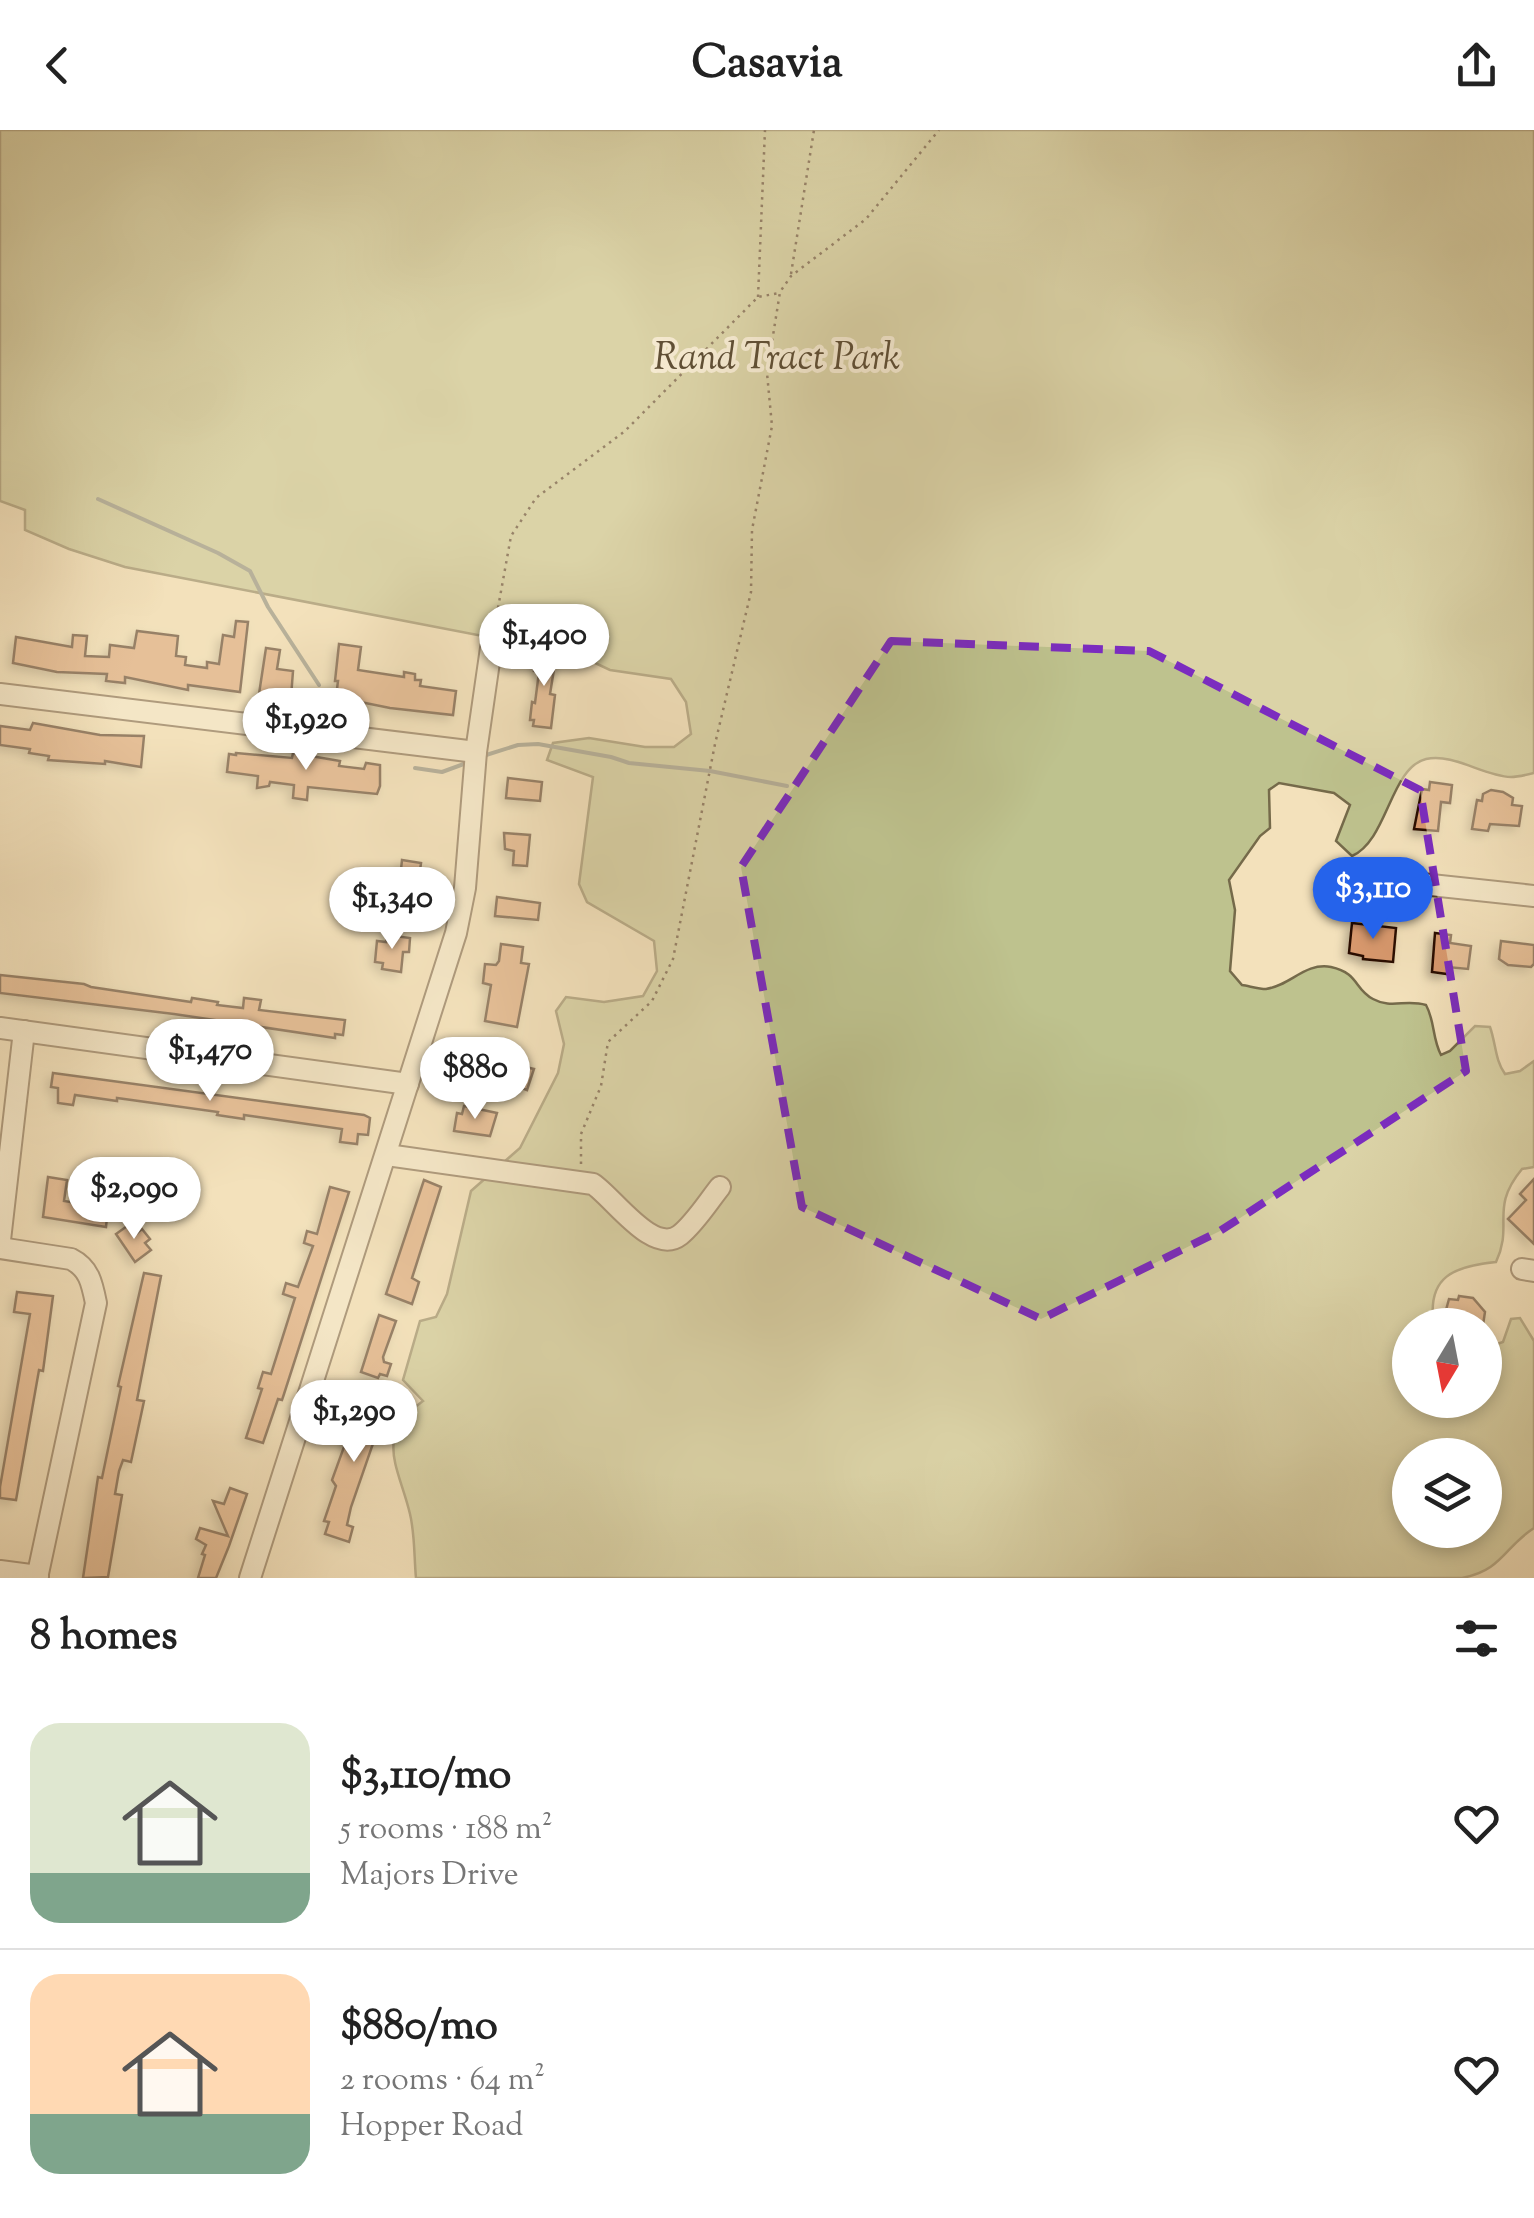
<!DOCTYPE html>
<html lang="en">
<head>
<meta charset="utf-8">
<style>
  :root { --surface:#fff; --page:#f2f2f2; --text:#222; --muted:#767676; --line:#e0e0e0; --accent:#2563eb }
  body { margin:0; font-family:"Sorts Mill Goudy",serif; background:var(--page); color:var(--text); height:100vh; display:flex; flex-direction:column; font-size:38px; white-space:nowrap }
  * { box-sizing:border-box; margin:0 }
  p { font-size:32px; color:var(--muted) }
  .icon { flex:none; width:55px; height:55px; fill:none; stroke:currentColor; stroke-width:2; stroke-linecap:round; stroke-linejoin:round }
  .map { position:relative; height:1448px; overflow:hidden }
  .drawer { display:flex; flex-direction:column; background:var(--surface); flex:1 }
  .drawer>* { flex:none }
  .needle { width:65px; rotate:190deg }
  .fabs { position:absolute; left:1392px; top:1178px; display:grid; gap:20px }
  .fabs a { display:grid; place-items:center; width:110px; height:110px; border-radius:50%; background:var(--surface); box-shadow:0 5px 15px #0003; font-size:50px }
  .price { position:absolute; translate:-50% -85px; padding:0 22px; border-radius:35px; background:#fff; color:#222; font-size:32px; line-height:65px; filter:drop-shadow(0 2px 5px #0008) }
  .price::after { content:''; position:absolute; left:50%; top:60px; width:30px; height:22px; margin-left:-15px; background:inherit; clip-path:polygon(0 0,100% 0,50% 100%) }
  .price.current { background:var(--accent); color:#fff }
  ul { padding:0; list-style:none }
  li { display:flex; align-items:center; gap:30px; height:250px; padding:0 30px }
  li+li { border-top:2px solid var(--line) }
  li span { display:grid; place-items:center; flex:none; width:280px; height:200px; border-radius:30px; color:#555 }
  li>.icon { margin-inline-start:auto }
  span .icon { width:120px; height:120px; fill:#fffc; stroke-width:1 }
  li b { font-size:42px }
  h2 { display:flex; justify-content:space-between; align-items:center; height:120px; padding:0 30px; font-size:42px }
  header { display:flex; justify-content:space-between; align-items:center; height:130px; padding:0 30px; background:var(--surface); font-size:45px; font-weight:700 }
  .map>svg:first-child { display:block }
  .green { fill:#bec28e; stroke:#756a4a; stroke-width:2.5; fill-rule:evenodd }
  .lines { fill:none; stroke-linecap:round; stroke-linejoin:round }
  .stream { stroke:#727772; stroke-width:4 }
  .building { fill:#d7986d; stroke:#2c1105; stroke-width:2.5; filter:url(#shadow) }
  .minor-casing { stroke:#5e4532; stroke-width:24 }
  .path { stroke:#2c1105; stroke-width:2.5; stroke-dasharray:2.5 5; stroke-linecap:butt }
  .minor { stroke:#f7ecd3; stroke-width:20 }
  .marked { fill:none; stroke:#7b2cbf; stroke-width:8; stroke-dasharray:20 12; stroke-linejoin:round }
  .labels { text-anchor:middle; stroke-width:8; stroke-linejoin:round; paint-order:stroke }
  .park-label { font-size:38px; font-style:italic; fill:#5f4f35; stroke:#f7ecd3 }
</style>
</head>
<body>
<header><svg class="icon" aria-label="back" viewBox="0 0 24 24"><path d="M15 5l-7 7 7 7"/></svg>Casavia<svg class="icon" aria-label="share" viewBox="0 0 24 24"><path d="M12 15V3M7 8l5-5 5 5M5 13v7h14v-7"/></svg></header>
<div class="map">
<svg width="1534" height="1448" viewBox="0 0 1534 1448">
  <defs>
    <filter id="shadow"><feDropShadow dx="-4.5" dy="4.5" stdDeviation="5" flood-color="#0004"/></filter>
  </defs>
  <rect width="100%" height="100%" fill="#f3e1bb"/>
  <filter id="stains"><feTurbulence type="fractalNoise" baseFrequency=".002" numOctaves="4"/><feColorMatrix values="0 0 0 0 .2 0 0 0 0 .09 0 0 0 0 .02 0 0 0 .5 -.17"/></filter>
  <radialGradient id="worn" r=".72"><stop offset=".6" stop-color="#630" stop-opacity="0"/><stop offset="1" stop-color="#630" stop-opacity=".3"/></radialGradient>
  <path class="green" d="M0 0H1534V643C1526 645 1518 647 1511 647 1483 646 1454 623 1426 629 1390 638 1388 710 1352 726L1336 711 1350 675 1334 663 1279 653 1269 660 1270 698 1260 706 1229 750 1235 780 1230 841 1242 855C1249 856 1259 859 1266 859 1290 856 1305 832 1331 837 1359 843 1354 859 1373 869 1391 879 1406 869 1426 875 1435 891 1432 908 1441 925L1450 921 1475 896 1490 897C1496 914 1495 930 1505 944L1520 941 1534 931V1037L1522 1039C1489 1079 1514 1094 1496 1132 1455 1136 1426 1146 1434 1195H1410V1270H1485V1218L1503 1212 1511 1189 1520 1188 1534 1211V1398C1504 1417 1503 1440 1462 1448H416C414 1427 415 1405 410 1384 399 1337 373 1307 423 1271L403 1250 420 1191 436 1187 447 1164 471 1061 520 1018 558 943 564 914 556 881 566 867 604 872 643 866 657 841 654 811 587 772 579 754 593 647 547 630 553 613 589 608 645 617H674L691 604 686 572 671 549 610 540 576 524 125 437 69 419 25 400V380L0 371ZM1410 1325H1485V1400H1410Z"/>
  <g class="lines">
    <g class="stream">
      <path d="M98 369 218 423 250 441 268 477 319 555"/>
      <path d="M483 626 518 615 538 614 611 627 629 633 710 641 787 656"/>
      <path d="M415 638 442 642 469 632"/>
    </g>
  </g>
  <g class="building">
    <path d="M236 491 248 492 240 562 188 555V560L125 547V553L106 551 107 544 57 542 13 533 16 507 72 517 73 505 87 506 85 526 109 527 110 515 134 518 137 501 178 506 176 526 186 527 185 535 207 538V532L219 534 223 505 234 507Z"/>
    <path d="M339 514 361 517 358 540 404 547V542L415 544V550H421L420 556 456 561 453 585 390 578 336 567 338 551H335Z"/>
    <path d="M266 518 280 520 277 539 293 541 291 567 259 564Z"/>
    <path d="M539 518 557 521 550 564 555 565 551 598 533 596 534 590H530L532 572 535 573 539 542 534 541Z"/>
    <path d="M33 593 100 605 144 606 141 637 105 631V634L48 630 49 626 29 623 30 619 0 615V596L30 600Z"/>
    <path d="M236 623 292 628 293 623 340 631 339 636 364 639 366 633 380 635V656L377 664 308 657 307 670 293 668 294 655 270 652 269 656 257 658 258 646 227 642 229 624 236 625Z"/>
    <path d="M508 648 542 652 540 671 506 668Z"/>
    <path d="M1430 652 1452 655 1450 673 1441 672 1438 701 1414 699 1422 659 1429 660Z"/>
    <path d="M1491 660 1503 662 1513 668 1512 675 1522 676 1519 696 1490 694 1488 701 1472 699 1477 670 1482 671 1483 664Z"/>
    <path d="M504 703 530 705 527 736 513 735 514 721 505 719Z"/>
    <path d="M402 730 421 733 416 770 398 768Z"/>
    <path d="M497 767 540 773 538 790 495 786Z"/>
    <path d="M1352 793 1396 798 1393 832 1363 829V826L1349 823Z"/>
    <path d="M1435 803 1451 805 1450 813 1471 816 1468 839 1448 837 1447 844 1432 842Z"/>
    <path d="M387 805 410 808 409 822H403L401 842 382 839 383 833 375 832 377 811 386 812Z"/>
    <path d="M1501 811 1534 815V834L1531 837 1508 835 1499 829Z"/>
    <path d="M501 814 523 817 521 833 529 834 517 897 485 891 491 855 483 853 485 834 496 835 499 831Z"/>
    <path d="M0 845 84 854 91 857 191 872 192 868 218 872 217 875 243 878 244 868 261 870 259 880 345 890 343 905 335 904V908L174 884 0 863Z"/>
    <path d="M490 929 534 939 527 960 514 955 512 960 503 957 501 962 481 955Z"/>
    <path d="M53 943 364 985 370 988 368 1005 358 1004 357 1014 340 1012 342 999 244 985V989L217 985 218 982 117 968V971L75 965 73 975 58 973V958L51 957Z"/>
    <path d="M464 976 497 983 490 1006 454 1001 457 983 462 984Z"/>
    <path d="M48 1047 67 1050 64 1071 108 1078 106 1097 43 1087Z"/>
    <path d="M1534 1049V1114L1508 1089 1526 1070 1520 1064Z"/>
    <path d="M424 1050 441 1057 412 1148 419 1152 412 1174 386 1164Z"/>
    <path d="M330 1057 349 1062 284 1264 282 1270 278 1269 263 1313 246 1308 262 1259 258 1258 263 1242 271 1244 295 1168 283 1164 286 1153 298 1157 313 1116 304 1113 307 1101 317 1104Z"/>
    <path d="M130 1094 137 1103 142 1099 150 1109 145 1113 151 1120 135 1132 116 1104Z"/>
    <path d="M144 1143 161 1146 137 1270 144 1271 131 1332 123 1330 119 1341 115 1364 122 1365 108 1447 83 1448 98 1347 102 1348 121 1257 118 1256Z"/>
    <path d="M17 1162 53 1166 43 1241 39 1240 16 1370 0 1368V1357L30 1184 14 1182Z"/>
    <path d="M1459 1166 1473 1168 1485 1182 1483 1195H1454L1443 1191 1449 1169 1458 1170Z"/>
    <path d="M379 1185 396 1191 383 1227 384 1232 391 1234 387 1246 380 1244 378 1248 361 1242Z"/>
    <path d="M362 1267 390 1276 382 1300 378 1299 351 1377 347 1395 353 1397 349 1412 325 1404 329 1392 324 1391 336 1356 332 1350Z"/>
    <path d="M230 1358 247 1364 229 1416 216 1448H198L205 1425 202 1424 206 1415 196 1409 200 1398 228 1406 213 1371 224 1374Z"/>
  </g>
  <g class="lines">
    <g class="minor-casing">
      <g id="minor">
        <path d="M0 564 476 622"/>
        <path d="M1337 745 1534 766"/>
        <path d="M0 898 408 954"/>
        <path d="M387 1025 593 1054C614 1068 653 1126 680 1105 695 1093 708 1072 720 1057"/>
        <path d="M0 1110 24 901"/>
        <path d="M0 1118 71 1129C89 1138 92 1153 96 1173L37 1448"/>
        <path d="M1522 1139 1534 1141"/>
        <path d="M0 1441 38 1446"/>
        <path d="M250 1448 456 803 465 758 476 622 491 518"/>
      </g>
    </g>
    <g class="path">
      <path d="M791 144 814 0"/>
      <path d="M758 167 765 0"/>
      <path d="M494 500 511 406 536 368 625 301 758 167 779 163"/>
      <path d="M581 1034V1004L601 956 608 912 652 871 673 829 715 614 751 462 752 400 772 296 767 243 780 162 791 146 866 89 939 0"/>
    </g>
    <use href="#minor" class="minor"/>
  </g>
  <path d="M0 0H1534V1448H0ZM891 511 1149 521 1420 660 1466 941 1220 1101 1041 1189 802 1077 741 737Z" fill="#f3e1bb" fill-opacity=".55" fill-rule="evenodd"/>
  <path class="marked" d="M891 511 1149 521 1420 660 1466 941 1220 1101 1041 1189 802 1077 741 737Z"/>
  <g class="labels">
    <g class="park-label">
      <text x="777" y="239">Rand Tract Park</text>
    </g>
  </g>
  <rect width="100%" height="100%" filter="url(#stains)"/>
  <rect width="100%" height="100%" fill="url(#worn)"/>
</svg>
<div class="fabs">
<a><svg class="needle" viewBox="-14 -14 28 28"><path d="M0-13l5 13h-10z" fill="#e53935"/><path d="M0 13l5-13h-10z" fill="#767676"/></svg></a>
<a><svg class="icon" aria-label="layers" viewBox="0 0 24 24"><path d="M12 4l9 5-9 5-9-5zM3 14l9 5 9-5"/></svg></a>
</div>
<b class="price" style="left:544px;top:559px">$1,400</b>
<b class="price" style="left:306px;top:643px">$1,920</b>
<b class="price current" style="left:1373px;top:812px">$3,110</b>
<b class="price" style="left:392px;top:822px">$1,340</b>
<b class="price" style="left:210px;top:974px">$1,470</b>
<b class="price" style="left:475px;top:992px">$880</b>
<b class="price" style="left:134px;top:1112px">$2,090</b>
<b class="price" style="left:354px;top:1335px">$1,290</b>
</div>
<section class="drawer">
<h2>8 homes<svg class="icon" aria-label="filters" viewBox="0 0 24 24"><path d="M4 7h16M4 17h16"/><circle cx="9" cy="7" r="2"/><circle cx="15" cy="17" r="2"/></svg></h2>
<ul>
<li><span style="background:linear-gradient(#dfe7d0 75%,#7fa58c 0)"><svg class="icon" aria-label="home" viewBox="0 0 24 24"><path d="M3 11l9-7 9 7M6 9v11h12V9"/></svg></span><div><b>$3,110/mo</b><p>5 rooms · 188 m²</p><p>Majors Drive</p></div><svg class="icon" aria-label="heart" viewBox="0 0 24 24"><path d="M12 20l-8-8c-3-5 5-10 8-4 3-6 11-1 8 4z"/></svg></li>
<li><span style="background:linear-gradient(#ffd9b3 70%,#7fa58c 0)"><svg class="icon" aria-label="home" viewBox="0 0 24 24"><path d="M3 11l9-7 9 7M6 9v11h12V9"/></svg></span><div><b>$880/mo</b><p>2 rooms · 64 m²</p><p>Hopper Road</p></div><svg class="icon" aria-label="heart" viewBox="0 0 24 24"><path d="M12 20l-8-8c-3-5 5-10 8-4 3-6 11-1 8 4z"/></svg></li>
</ul>
</section>
</body>
</html>
